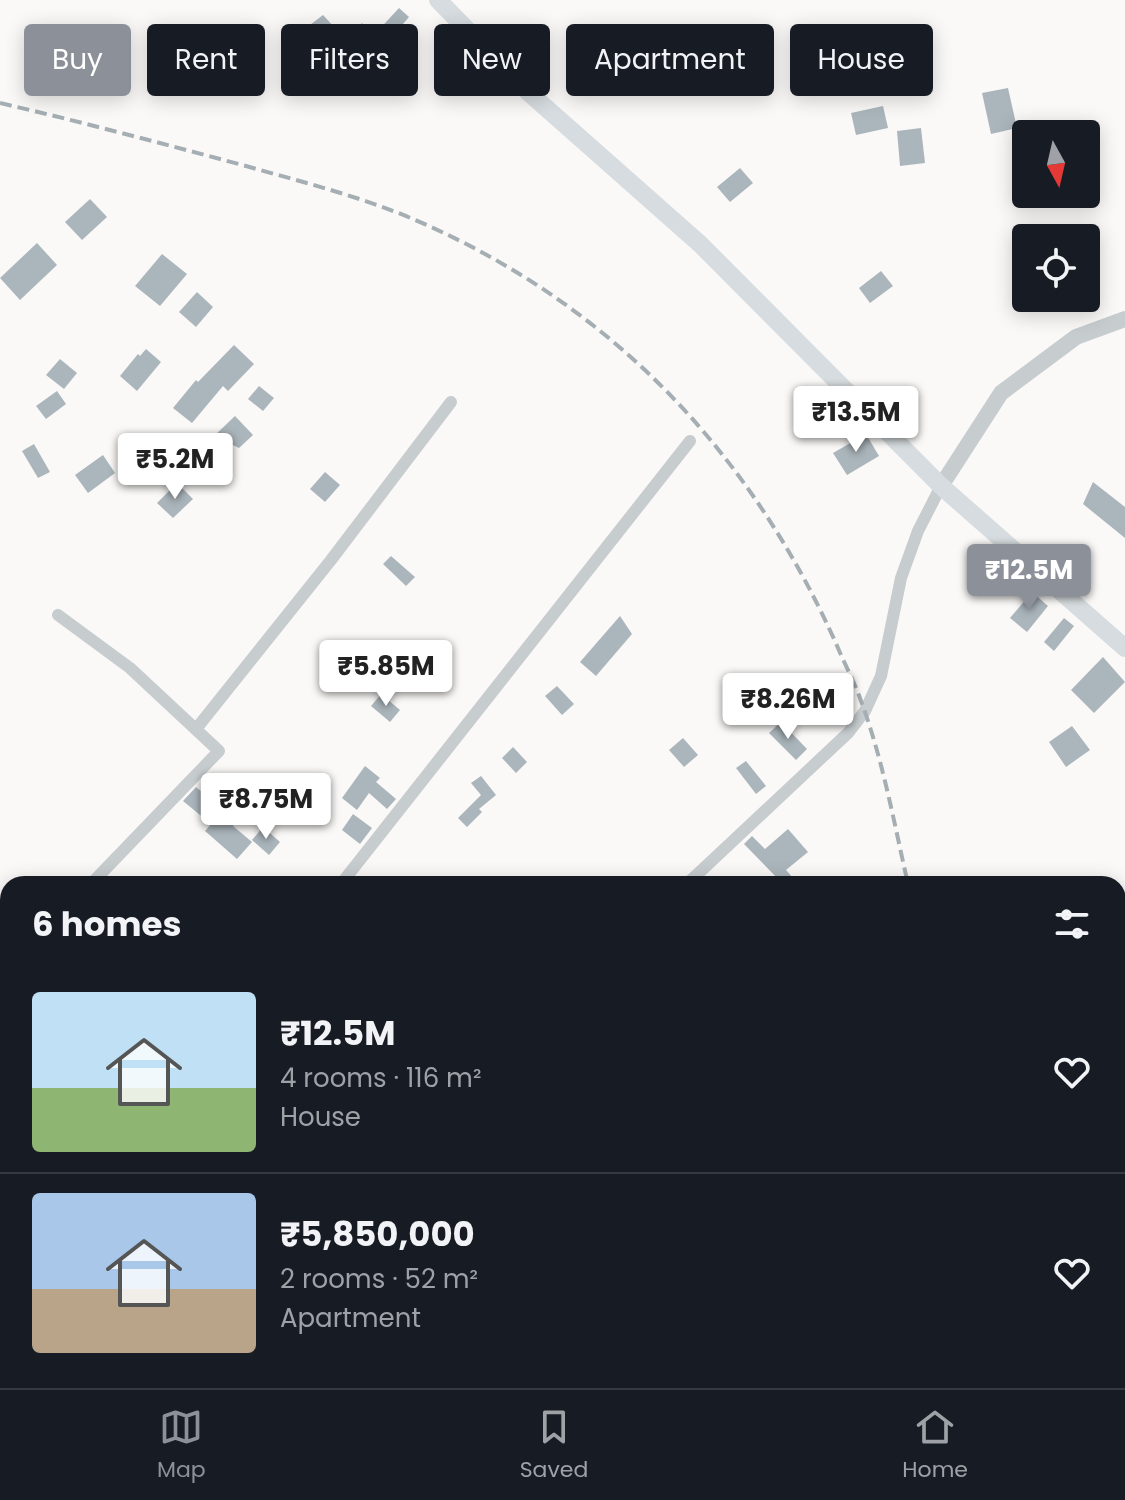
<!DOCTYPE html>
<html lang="en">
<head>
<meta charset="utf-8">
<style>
  :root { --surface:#171b24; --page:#242831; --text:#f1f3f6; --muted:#9ea1a6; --line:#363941; --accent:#8c9099 }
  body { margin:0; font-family:Poppins,sans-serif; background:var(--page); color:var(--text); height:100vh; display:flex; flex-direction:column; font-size:30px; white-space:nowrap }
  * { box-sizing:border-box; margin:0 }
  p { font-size:26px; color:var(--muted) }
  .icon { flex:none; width:44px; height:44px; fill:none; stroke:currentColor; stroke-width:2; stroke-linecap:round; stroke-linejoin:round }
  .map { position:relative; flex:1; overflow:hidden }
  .panel { position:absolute; left:0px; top:876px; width:1126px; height:512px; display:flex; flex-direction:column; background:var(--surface); border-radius:24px 24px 0 0; box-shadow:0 4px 20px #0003 }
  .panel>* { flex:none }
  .hud { position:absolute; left:24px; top:24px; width:1078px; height:72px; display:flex; gap:16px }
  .needle { width:52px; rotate:172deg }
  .buttons { position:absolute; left:1012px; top:120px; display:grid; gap:16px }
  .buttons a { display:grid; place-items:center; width:88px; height:88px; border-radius:8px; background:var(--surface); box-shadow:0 4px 20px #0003; font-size:40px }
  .price { position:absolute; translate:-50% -68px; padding:0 18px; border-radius:8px; background:#fff; color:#222; font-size:26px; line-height:52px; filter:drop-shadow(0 2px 4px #0008) }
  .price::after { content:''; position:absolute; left:50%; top:48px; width:24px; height:18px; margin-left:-12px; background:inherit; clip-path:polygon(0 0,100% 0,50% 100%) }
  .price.active { background:var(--accent); color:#fff }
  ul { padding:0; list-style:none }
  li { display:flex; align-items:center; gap:24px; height:200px; padding:0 32px }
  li+li { border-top:2px solid var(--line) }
  li span { display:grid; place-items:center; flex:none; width:224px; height:160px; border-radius:8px; color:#555 }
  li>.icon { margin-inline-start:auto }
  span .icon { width:96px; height:96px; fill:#fffc; stroke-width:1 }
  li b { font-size:34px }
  h2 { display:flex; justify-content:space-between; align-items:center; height:96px; padding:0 32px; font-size:34px }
  .pill { padding:0 28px; border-radius:8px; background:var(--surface); box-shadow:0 4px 20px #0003; font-size:28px; line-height:72px }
  .pill.active { background:var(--accent); color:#fff }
  .tabs { display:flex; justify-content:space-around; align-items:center; height:112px; border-top:2px solid var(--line); background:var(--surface); font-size:22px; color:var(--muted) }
  .tabs a { display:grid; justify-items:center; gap:4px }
  .tabs .active { color:var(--accent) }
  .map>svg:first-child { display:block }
  .building { fill:#abb6bc }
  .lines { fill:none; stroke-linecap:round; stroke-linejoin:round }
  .minor { stroke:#c7cccf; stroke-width:12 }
  .tertiary { stroke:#c7cccf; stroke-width:16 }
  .secondary { stroke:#d6dcdf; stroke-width:18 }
  .rail { stroke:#a5aeb3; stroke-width:4; stroke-dasharray:12 6; stroke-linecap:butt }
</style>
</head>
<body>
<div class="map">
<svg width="1125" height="1388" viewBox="0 0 1125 1388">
  <rect width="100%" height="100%" fill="#faf9f7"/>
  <g class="building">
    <path d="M399 8 409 17 385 45 374 35Z"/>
    <path d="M323 15 335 28 303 50 293 38Z"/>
    <path d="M362 23 373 34 356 52 345 42Z"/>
    <path d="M1008 88 1017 128 991 134 982 93Z"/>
    <path d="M883 106 888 128 856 135 851 113Z"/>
    <path d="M921 128 925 163 900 166 897 131Z"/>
    <path d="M740 168 753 183 730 202 717 187Z"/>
    <path d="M90 199 107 217 82 240 65 222Z"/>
    <path d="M37 243 57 265 20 300 0 278Z"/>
    <path d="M162 254 187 274 160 306 135 286Z"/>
    <path d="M881 271 893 286 870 303 859 288Z"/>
    <path d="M197 292 213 307 196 327 179 312Z"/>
    <path d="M234 345 254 364 228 391 223 386 192 423 173 408 196 380 198 382Z"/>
    <path d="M146 349 161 362 137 391 120 376 138 354 140 356Z"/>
    <path d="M60 359 77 373 64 389 46 375Z"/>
    <path d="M259 386 274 398 263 411 248 399Z"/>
    <path d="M57 391 66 404 46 419 36 406Z"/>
    <path d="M235 416 253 435 239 448 214 436Z"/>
    <path d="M866 434 879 456 847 475 833 453Z"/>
    <path d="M34 444 50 472 38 478 22 451Z"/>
    <path d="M103 455 115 473 88 493 75 475Z"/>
    <path d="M325 472 340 485 325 502 310 489Z"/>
    <path d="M1093 482 1125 507V538L1083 504Z"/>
    <path d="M177 483 193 499 173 518 157 503Z"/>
    <path d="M391 556 415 577 406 586 383 564Z"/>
    <path d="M1032 592 1048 606 1027 632 1010 618Z"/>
    <path d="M620 616 632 634 596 676 580 662Z"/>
    <path d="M1064 618 1074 626 1054 651 1044 642Z"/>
    <path d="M423 647 441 661 422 685 404 670Z"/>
    <path d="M1103 657 1125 682 1094 713 1071 690Z"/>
    <path d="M557 686 574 704 562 715 545 696Z"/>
    <path d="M381 694 400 710 390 722 371 706Z"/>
    <path d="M781 722 807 749 796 760 769 733Z"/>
    <path d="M1072 726 1090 750 1066 767 1049 742Z"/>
    <path d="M683 738 698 755 684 767 669 750Z"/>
    <path d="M513 747 527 762 516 773 502 758Z"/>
    <path d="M746 761 766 786 756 794 736 768Z"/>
    <path d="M365 766 380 778 376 782 396 799 387 809 369 793 357 810 342 798Z"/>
    <path d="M481 776 496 795 479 809 482 812 467 827 458 818 481 795 471 783Z"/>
    <path d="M311 778 329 791 316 807 299 794Z"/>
    <path d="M240 786 261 805 268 797 281 809 267 826 247 809 233 826 252 842 237 859 205 831 211 824 183 801 196 787 220 807Z"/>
    <path d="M353 814 372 828 360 844 342 830Z"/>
    <path d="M263 827 280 842 269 855 252 840Z"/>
    <path d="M788 829 808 852 786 870 793 878 783 884 744 844 752 836 765 849Z"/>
  </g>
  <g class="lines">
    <g class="minor">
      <path d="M58 615 130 668 219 751 91 884"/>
      <path d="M196 729 331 560 451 402"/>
      <path d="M341 884 690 441"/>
      <path d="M687 884 848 733 865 711 881 676 901 578 918 531 941 486"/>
      <path d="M0 980 8 971"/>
      <path d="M1118 1185 1125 1183"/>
      <path d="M0 1238H8"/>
      <path d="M1118 1253 1125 1251"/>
      <path d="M89 1380 91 1388"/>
      <path d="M380 1380 382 1388"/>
      <path d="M1038 1380 1040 1388"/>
      <path d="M945 1383 946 1388"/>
      <path d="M504 1388 505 1380"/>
    </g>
    <path class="tertiary" d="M941 486 1001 393 1076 337 1125 319"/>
    <path class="secondary" d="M438 0 527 91 700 244 941 486 1125 648"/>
    <g class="rail">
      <path d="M0 103C82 122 164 144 246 166 302 182 359 196 413 219 610 303 752 453 838 648 845 665 855 683 861 701 883 760 894 823 908 884"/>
      <path d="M1016 1380 1017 1388"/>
    </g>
  </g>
</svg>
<div class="buttons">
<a><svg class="needle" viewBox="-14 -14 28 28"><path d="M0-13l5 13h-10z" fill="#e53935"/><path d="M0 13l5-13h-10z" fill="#9ea1a6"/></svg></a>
<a><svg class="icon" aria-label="locate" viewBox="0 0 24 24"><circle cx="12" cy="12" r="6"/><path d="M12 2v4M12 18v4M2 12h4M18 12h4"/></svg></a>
</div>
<b class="price" style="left:856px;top:454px">₹13.5M</b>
<b class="price" style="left:175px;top:501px">₹5.2M</b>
<b class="price active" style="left:1029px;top:612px">₹12.5M</b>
<b class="price" style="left:386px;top:708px">₹5.85M</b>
<b class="price" style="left:788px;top:741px">₹8.26M</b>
<b class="price" style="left:266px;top:841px">₹8.75M</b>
<div class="hud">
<a class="pill active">Buy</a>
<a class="pill">Rent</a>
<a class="pill">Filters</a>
<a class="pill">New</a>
<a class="pill">Apartment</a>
<a class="pill">House</a>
</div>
<section class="panel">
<h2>6 homes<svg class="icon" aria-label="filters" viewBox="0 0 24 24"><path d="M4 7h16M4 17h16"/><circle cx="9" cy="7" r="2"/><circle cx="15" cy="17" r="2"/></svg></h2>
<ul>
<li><span style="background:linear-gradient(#bfe0f5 60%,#8fb573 0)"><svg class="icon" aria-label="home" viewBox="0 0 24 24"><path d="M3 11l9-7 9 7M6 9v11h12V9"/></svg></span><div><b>₹12.5M</b><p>4 rooms · 116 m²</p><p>House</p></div><svg class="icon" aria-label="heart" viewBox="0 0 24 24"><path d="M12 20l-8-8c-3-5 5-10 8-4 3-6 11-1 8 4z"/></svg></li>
<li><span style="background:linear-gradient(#a9c7e8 60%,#b9a48a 0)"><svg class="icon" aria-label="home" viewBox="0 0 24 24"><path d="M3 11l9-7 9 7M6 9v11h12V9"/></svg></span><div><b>₹5,850,000</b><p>2 rooms · 52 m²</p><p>Apartment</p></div><svg class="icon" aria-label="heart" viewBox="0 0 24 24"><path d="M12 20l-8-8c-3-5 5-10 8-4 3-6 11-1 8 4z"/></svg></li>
</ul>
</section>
</div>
<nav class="tabs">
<a class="active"><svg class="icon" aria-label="map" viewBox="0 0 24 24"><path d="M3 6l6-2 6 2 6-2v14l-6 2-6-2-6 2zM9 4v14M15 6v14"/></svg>Map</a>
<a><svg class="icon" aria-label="saved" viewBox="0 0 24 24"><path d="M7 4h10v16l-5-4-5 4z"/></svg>Saved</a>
<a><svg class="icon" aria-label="home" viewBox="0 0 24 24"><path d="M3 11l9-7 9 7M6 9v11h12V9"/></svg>Home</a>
</nav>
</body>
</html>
